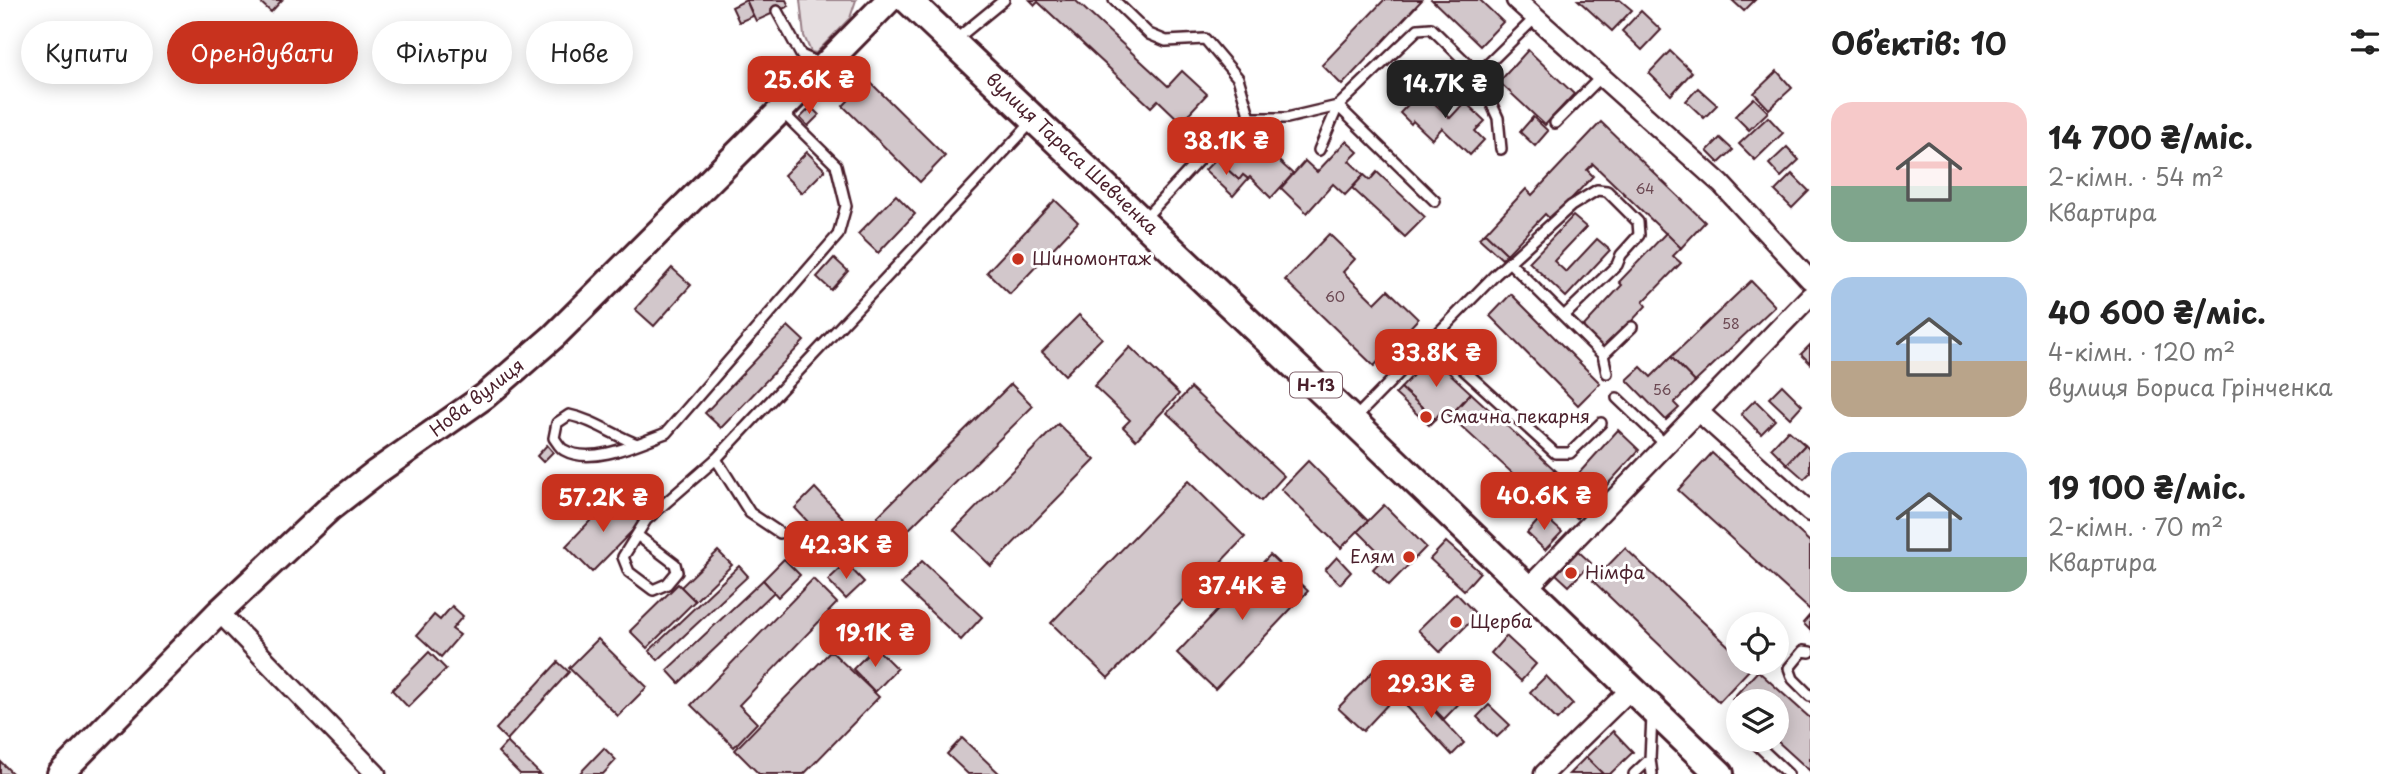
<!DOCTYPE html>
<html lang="uk">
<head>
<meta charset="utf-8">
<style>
  :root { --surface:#fff; --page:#f2f2f2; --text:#222; --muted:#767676; --accent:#c8321e }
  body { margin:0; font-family:"Playpen Sans",sans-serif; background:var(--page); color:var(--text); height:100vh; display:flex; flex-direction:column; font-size:26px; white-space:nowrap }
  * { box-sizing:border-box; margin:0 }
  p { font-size:23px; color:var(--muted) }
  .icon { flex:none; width:38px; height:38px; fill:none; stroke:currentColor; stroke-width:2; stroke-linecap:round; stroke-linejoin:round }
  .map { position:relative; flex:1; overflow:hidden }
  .drawer { display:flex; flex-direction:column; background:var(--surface); width:595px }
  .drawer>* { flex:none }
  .banner { position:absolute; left:21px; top:21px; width:665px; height:63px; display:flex; gap:14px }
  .tools { position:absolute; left:1726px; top:612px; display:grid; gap:14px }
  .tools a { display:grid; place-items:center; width:63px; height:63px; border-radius:50%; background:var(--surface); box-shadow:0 4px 18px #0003; font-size:35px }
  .price { position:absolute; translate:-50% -60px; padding:0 16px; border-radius:14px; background:var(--accent); color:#fff; font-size:23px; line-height:46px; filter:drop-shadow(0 2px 4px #0008) }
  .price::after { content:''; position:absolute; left:50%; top:42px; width:21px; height:16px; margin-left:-10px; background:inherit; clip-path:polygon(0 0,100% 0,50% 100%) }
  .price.on { background:#222; color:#fff }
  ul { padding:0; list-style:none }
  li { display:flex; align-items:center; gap:21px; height:175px; padding:0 21px }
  li span { display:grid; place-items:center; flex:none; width:196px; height:140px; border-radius:21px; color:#555 }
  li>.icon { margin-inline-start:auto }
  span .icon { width:84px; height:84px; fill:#fffc; stroke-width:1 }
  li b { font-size:30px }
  h2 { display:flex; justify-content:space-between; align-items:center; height:84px; padding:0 21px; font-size:30px }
  .chip { padding:0 24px; border-radius:32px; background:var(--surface); box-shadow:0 4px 18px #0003; font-size:24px; line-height:63px }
  .chip.on { background:var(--accent); color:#fff }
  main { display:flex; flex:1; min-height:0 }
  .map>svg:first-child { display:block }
  .green { fill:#e5dee0; stroke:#987e86; stroke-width:2 }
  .building { fill:#d2c7cb; stroke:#4a1f2b; stroke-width:2 }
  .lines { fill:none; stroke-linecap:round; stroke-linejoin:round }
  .lane-casing { stroke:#4a1f2b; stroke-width:14 }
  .street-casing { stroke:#4a1f2b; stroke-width:23 }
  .secondary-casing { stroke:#4a1f2b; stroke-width:30 }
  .primary-casing { stroke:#4a1f2b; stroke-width:32 }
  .lane { stroke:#fff; stroke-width:9 }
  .street { stroke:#fff; stroke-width:18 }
  .secondary { stroke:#fff; stroke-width:24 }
  .primary { stroke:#fff; stroke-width:26 }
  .poi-dot { fill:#c8321e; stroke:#fff; stroke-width:2.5 }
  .labels { text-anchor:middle; stroke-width:6; stroke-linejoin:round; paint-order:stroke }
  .number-label { font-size:14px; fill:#6c4953 }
  .shield { fill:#fff; stroke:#80626b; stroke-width:2 }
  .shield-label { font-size:16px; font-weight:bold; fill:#4a1f2b }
  .street-label { font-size:18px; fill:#4a1f2b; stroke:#fff }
  .poi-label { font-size:18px; fill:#4a1f2b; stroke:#fff; text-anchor:start }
</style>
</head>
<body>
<main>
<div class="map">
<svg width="1810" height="774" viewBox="0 0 1810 774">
  <rect width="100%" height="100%" fill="#fff"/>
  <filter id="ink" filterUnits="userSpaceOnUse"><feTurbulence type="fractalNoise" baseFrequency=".0143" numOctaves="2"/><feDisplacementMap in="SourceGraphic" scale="14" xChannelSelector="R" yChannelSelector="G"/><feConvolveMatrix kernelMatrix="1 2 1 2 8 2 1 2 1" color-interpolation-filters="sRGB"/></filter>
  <g filter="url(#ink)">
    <path class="green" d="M800 0H856L850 18 816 53 811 52 804 36Z"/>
    <g class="building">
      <path d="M258 0H282L271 12Z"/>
      <path d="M746 0H786L789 6 756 21Z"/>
      <path d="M746 0 753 16 739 22 732 7Z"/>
      <path d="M1030 0H1075L1168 86 1182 71 1207 94 1181 122 1158 100 1151 107 1038 2 1035 5Z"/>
      <path d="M1384 0H1422L1342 85 1322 65Z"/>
      <path d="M1432 0H1480L1503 22 1480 46Z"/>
      <path d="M1578 0H1620L1632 10 1612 31Z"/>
      <path d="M1732 0H1755L1744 11Z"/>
      <path d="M1641 11 1661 30 1642 50 1622 31Z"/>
      <path d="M1528 50 1574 94 1545 125 1499 82Z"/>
      <path d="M1670 51 1692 72 1671 95 1649 73Z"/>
      <path d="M1777 71 1792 88 1769 109 1754 93Z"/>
      <path d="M868 80 945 156 920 182 843 106Z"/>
      <path d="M1430 82 1440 91 1431 100 1450 118 1465 102 1485 121 1475 131 1484 140 1470 155 1442 128 1432 139 1413 121 1411 124 1400 113Z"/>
      <path d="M1698 88 1717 105 1704 118 1686 101Z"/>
      <path d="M1754 98 1768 112 1749 130 1735 116Z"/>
      <path d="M811 107 819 115 808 126 800 118Z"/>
      <path d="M1533 117 1548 131 1535 146 1520 132Z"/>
      <path d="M1768 117 1783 133 1755 160 1739 144Z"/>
      <path d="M1601 122 1705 222 1681 248 1593 164 1587 170 1593 176 1551 220 1545 214 1507 254 1485 233 1526 189 1532 195Z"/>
      <path d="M1237 135 1262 158 1268 151 1293 174 1271 198 1250 177 1248 179 1243 175 1239 180 1216 159Z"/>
      <path d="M1720 138 1733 150 1719 163 1707 151Z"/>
      <path d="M1346 141 1358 152 1349 161 1364 175 1345 195 1333 184 1307 213 1281 188 1305 161 1317 172Z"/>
      <path d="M1787 147 1799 160 1781 177 1769 164Z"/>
      <path d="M807 152 825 170 802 193 784 175Z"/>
      <path d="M1216 159 1239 180 1243 175 1248 179 1233 196 1205 170Z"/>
      <path d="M1377 172 1425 217 1405 237 1352 188 1364 175 1370 180Z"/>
      <path d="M1792 174 1809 191 1792 208 1775 191Z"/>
      <path d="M896 195 915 214 878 253 858 234Z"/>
      <path d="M1055 200 1078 222 1010 294 987 272Z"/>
      <path d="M1573 216 1586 227 1554 261 1566 272 1597 239 1610 250 1566 297 1529 262Z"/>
      <path d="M1485 233 1507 254 1502 259 1479 238Z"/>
      <path d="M1666 233 1681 248 1673 256 1681 263 1643 302 1646 306 1604 350 1582 328 1622 285 1619 282Z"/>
      <path d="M1329 234 1355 259 1343 272 1375 303 1388 290 1418 319 1374 366 1285 280Z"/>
      <path d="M834 258 848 271 831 290 817 277Z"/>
      <path d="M672 268 691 285 654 326 635 309Z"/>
      <path d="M1751 281 1775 306 1695 382 1671 357Z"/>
      <path d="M1511 294 1600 383 1578 405 1490 316Z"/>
      <path d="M1079 315 1102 338 1065 375 1042 352Z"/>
      <path d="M788 326 804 341 721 428 705 413Z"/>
      <path d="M1810 345V363L1801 354Z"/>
      <path d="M1130 347 1179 394 1136 440 1123 427 1130 420 1094 386Z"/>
      <path d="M1431 356 1471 393 1450 416 1443 409 1435 419 1401 388Z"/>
      <path d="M1671 357 1695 382 1674 403 1679 408 1666 420 1627 380 1641 367 1651 377Z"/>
      <path d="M1011 384 1033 406 899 539 877 517Z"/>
      <path d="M1782 385 1802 405 1790 418 1769 398Z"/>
      <path d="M1191 388 1284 476 1261 501 1167 413Z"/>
      <path d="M1401 388 1435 419 1429 425 1395 394Z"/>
      <path d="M1471 393 1555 470 1534 493 1450 416Z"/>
      <path d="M1755 400 1775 420 1761 434 1741 414Z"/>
      <path d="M1058 424 1095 460 991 566 954 530Z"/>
      <path d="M1618 430 1639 450 1577 518 1541 485 1555 470 1570 483Z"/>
      <path d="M1788 430 1805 445 1787 464 1771 448Z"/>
      <path d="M547 445 553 452 543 462 537 456Z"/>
      <path d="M1805 445 1810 450V473L1804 479 1787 464Z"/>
      <path d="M1712 453 1810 542V610L1678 490Z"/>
      <path d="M1308 461 1368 521 1341 548 1281 489Z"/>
      <path d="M1188 481 1245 537 1108 678 1051 623Z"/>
      <path d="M815 488 843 518 822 537 795 508Z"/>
      <path d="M613 497 640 523 592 572 566 546Z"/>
      <path d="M1384 505 1426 547 1389 585 1373 569 1384 557 1358 531Z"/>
      <path d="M1543 515 1562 532 1545 550 1527 533Z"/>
      <path d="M1446 542 1480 572 1464 590 1430 559Z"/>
      <path d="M1625 548 1738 655V663H1746L1751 668 1719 702 1593 581Z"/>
      <path d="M718 551 732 565 695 601 681 587Z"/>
      <path d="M1578 551 1591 563 1569 586 1556 574Z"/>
      <path d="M1270 555 1308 591 1215 689 1177 653Z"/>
      <path d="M1337 557 1351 572 1340 584 1325 570Z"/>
      <path d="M784 559 800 575 778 597 763 580Z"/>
      <path d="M922 561 982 617 961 640 901 584Z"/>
      <path d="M846 563 864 582 846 599 828 580Z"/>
      <path d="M739 566 748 576 658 660 649 651Z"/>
      <path d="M813 579 837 603 739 705 757 723 734 747 691 705Z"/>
      <path d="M763 580 774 592 679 683 667 670Z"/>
      <path d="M678 584 695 601 647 648 630 631Z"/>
      <path d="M1456 593 1477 615 1440 652 1418 630Z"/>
      <path d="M452 606 463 616 452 629 460 635 441 657 417 635 434 615 440 620Z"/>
      <path d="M1810 615V630L1803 623Z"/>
      <path d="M1506 636 1536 664 1521 681 1491 653Z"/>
      <path d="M598 639 647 687 618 716 569 668Z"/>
      <path d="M875 647 897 669 875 692 853 669Z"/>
      <path d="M831 651 879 697 804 774H759L735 750Z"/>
      <path d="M429 652 446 669 408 707 392 690Z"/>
      <path d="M558 662 569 672 507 740 496 729Z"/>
      <path d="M1379 665 1403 688 1363 731 1338 708Z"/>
      <path d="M1758 671 1810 718V771L1776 740V702H1738V704L1732 699Z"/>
      <path d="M1458 676 1473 689 1444 719 1430 705Z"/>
      <path d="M1546 676 1573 704 1557 720 1530 692Z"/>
      <path d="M1411 686 1464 743 1452 755 1398 697Z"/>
      <path d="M1489 705 1510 725 1497 737 1477 717Z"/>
      <path d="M1613 731 1633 752 1610 774H1603L1586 757Z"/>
      <path d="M962 738 1000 774H968L947 754Z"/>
      <path d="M507 742 540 774H520L498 752Z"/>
      <path d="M604 748 616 760 603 774H579Z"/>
      <path d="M1586 757 1603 774H1569Z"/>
      <path d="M0 761 13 774H0Z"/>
    </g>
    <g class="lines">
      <g class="lane-casing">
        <g id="lane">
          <path d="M1114 0 1149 34 1166 41 1205 39 1238 78 1250 118"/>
          <path d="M777 11 801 55 821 64"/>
          <path d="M954 41 1004 0"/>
          <path d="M1458 94 1478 74 1498 118 1501 149"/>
          <path d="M1555 123 1601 77"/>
          <path d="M1319 150 1338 106 1435 201"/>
          <path d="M1143 220 1233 123 1250 118H1287L1338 106 1418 29 1431 28 1478 74 1534 19"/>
          <path d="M1510 263 1603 355 1607 373"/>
          <path d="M1426 345 1443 351 1555 453H1570L1601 423"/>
          <path d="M1603 355 1632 327"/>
          <path d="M1617 398 1667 446"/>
          <path d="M1354 419 1495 275 1571 206 1597 190 1607 191 1638 222 1639 235 1621 255 1617 265 1564 316"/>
          <path d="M637 444C613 435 594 420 569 415L557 423 554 438C557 442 560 448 564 450 592 466 639 443 666 433L838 235 846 206 836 165 782 112"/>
          <path d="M716 459 750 513 780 533"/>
          <path d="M637 535 675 564 677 572 667 584 653 590 629 572 623 557 646 520 716 459 1033 121"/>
          <path d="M1810 652 1803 651 1789 668 1793 679 1810 696"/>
          <path d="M1752 740 1788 774"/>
          <path d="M1634 774 1650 759"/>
          <path d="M1652 774 1650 759 1652 716"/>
        </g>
      </g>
      <g class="street-casing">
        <g id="street">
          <path d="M1516 0 1721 184 1810 280"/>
          <path d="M1699 412 1810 512"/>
          <path d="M1528 588 1810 296"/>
          <path d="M219 612 376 774"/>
          <path d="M1544 774 1631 689"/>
        </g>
      </g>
      <g class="secondary-casing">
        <path id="secondary" d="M60 774 219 612 329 509 375 473 485 396 554 336 774 117 889 0"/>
      </g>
      <g class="primary-casing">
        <path id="primary" d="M908 0 1352 420 1720 774"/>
      </g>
      <use href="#lane" class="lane"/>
      <use href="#street" class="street"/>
      <use href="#secondary" class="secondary"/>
      <use href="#primary" class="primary"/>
    </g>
  </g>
  <g class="poi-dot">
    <circle cx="1018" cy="259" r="7"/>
    <circle cx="1426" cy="417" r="7"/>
    <circle cx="1409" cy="557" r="7"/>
    <circle cx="1571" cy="573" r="7"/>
    <circle cx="1456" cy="622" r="7"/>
  </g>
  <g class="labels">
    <g class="number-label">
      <text x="1645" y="194">64</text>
      <text x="1335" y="302">60</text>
      <text x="1731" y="329">58</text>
      <text x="1662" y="395">56</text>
    </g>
    <rect class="shield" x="1290" y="372.5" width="52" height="25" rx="5"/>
    <g class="shield-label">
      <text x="1316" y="391">Н-13</text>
    </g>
    <g class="street-label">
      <text transform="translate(1072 154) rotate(43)" y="6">вулиця Тараса Шевченка</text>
      <text transform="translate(477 398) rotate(-38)" y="6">Нова вулиця</text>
    </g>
    <g class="poi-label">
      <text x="1032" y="265">Шиномонтаж</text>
      <text x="1440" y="423">Смачна пекарня</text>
      <text x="1395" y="563" text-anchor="end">Елям</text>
      <text x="1585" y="579">Німфа</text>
      <text x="1470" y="628">Щерба</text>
    </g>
  </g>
</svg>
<div class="tools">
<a><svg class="icon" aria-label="locate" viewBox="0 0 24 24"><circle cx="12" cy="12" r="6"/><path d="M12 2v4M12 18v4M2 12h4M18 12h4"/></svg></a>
<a><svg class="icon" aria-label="layers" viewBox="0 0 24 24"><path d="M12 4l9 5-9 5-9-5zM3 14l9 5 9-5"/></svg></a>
</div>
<b class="price" style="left:809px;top:116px">25.6K ₴</b>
<b class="price on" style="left:1445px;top:120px">14.7K ₴</b>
<b class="price" style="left:1226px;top:177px">38.1K ₴</b>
<b class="price" style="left:1436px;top:389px">33.8K ₴</b>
<b class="price" style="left:1544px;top:532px">40.6K ₴</b>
<b class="price" style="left:603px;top:534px">57.2K ₴</b>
<b class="price" style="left:846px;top:581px">42.3K ₴</b>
<b class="price" style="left:1242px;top:622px">37.4K ₴</b>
<b class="price" style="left:875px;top:669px">19.1K ₴</b>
<b class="price" style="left:1431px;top:720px">29.3K ₴</b>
<div class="banner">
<a class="chip">Купити</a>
<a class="chip on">Орендувати</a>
<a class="chip">Фільтри</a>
<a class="chip">Нове</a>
</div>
</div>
<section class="drawer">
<h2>Об’єктів: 10<svg class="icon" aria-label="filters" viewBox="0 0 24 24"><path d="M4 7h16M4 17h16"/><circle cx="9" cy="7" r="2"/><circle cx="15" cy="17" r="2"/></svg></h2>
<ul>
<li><span style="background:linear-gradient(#f6c9c9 60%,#7fa58c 0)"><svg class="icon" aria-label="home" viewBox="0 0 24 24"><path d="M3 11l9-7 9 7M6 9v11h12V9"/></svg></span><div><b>14 700 ₴/міс.</b><p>2-кімн. · 54 m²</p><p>Квартира</p></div></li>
<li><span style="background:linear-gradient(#a9c7e8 60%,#b9a48a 0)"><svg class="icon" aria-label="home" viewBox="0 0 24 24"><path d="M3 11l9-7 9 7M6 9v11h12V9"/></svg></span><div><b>40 600 ₴/міс.</b><p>4-кімн. · 120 m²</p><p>вулиця Бориса Грінченка</p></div></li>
<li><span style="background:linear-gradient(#a9c7e8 75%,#7fa58c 0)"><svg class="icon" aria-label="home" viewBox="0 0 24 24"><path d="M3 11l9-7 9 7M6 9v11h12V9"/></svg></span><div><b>19 100 ₴/міс.</b><p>2-кімн. · 70 m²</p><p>Квартира</p></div></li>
</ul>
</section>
</main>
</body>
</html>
